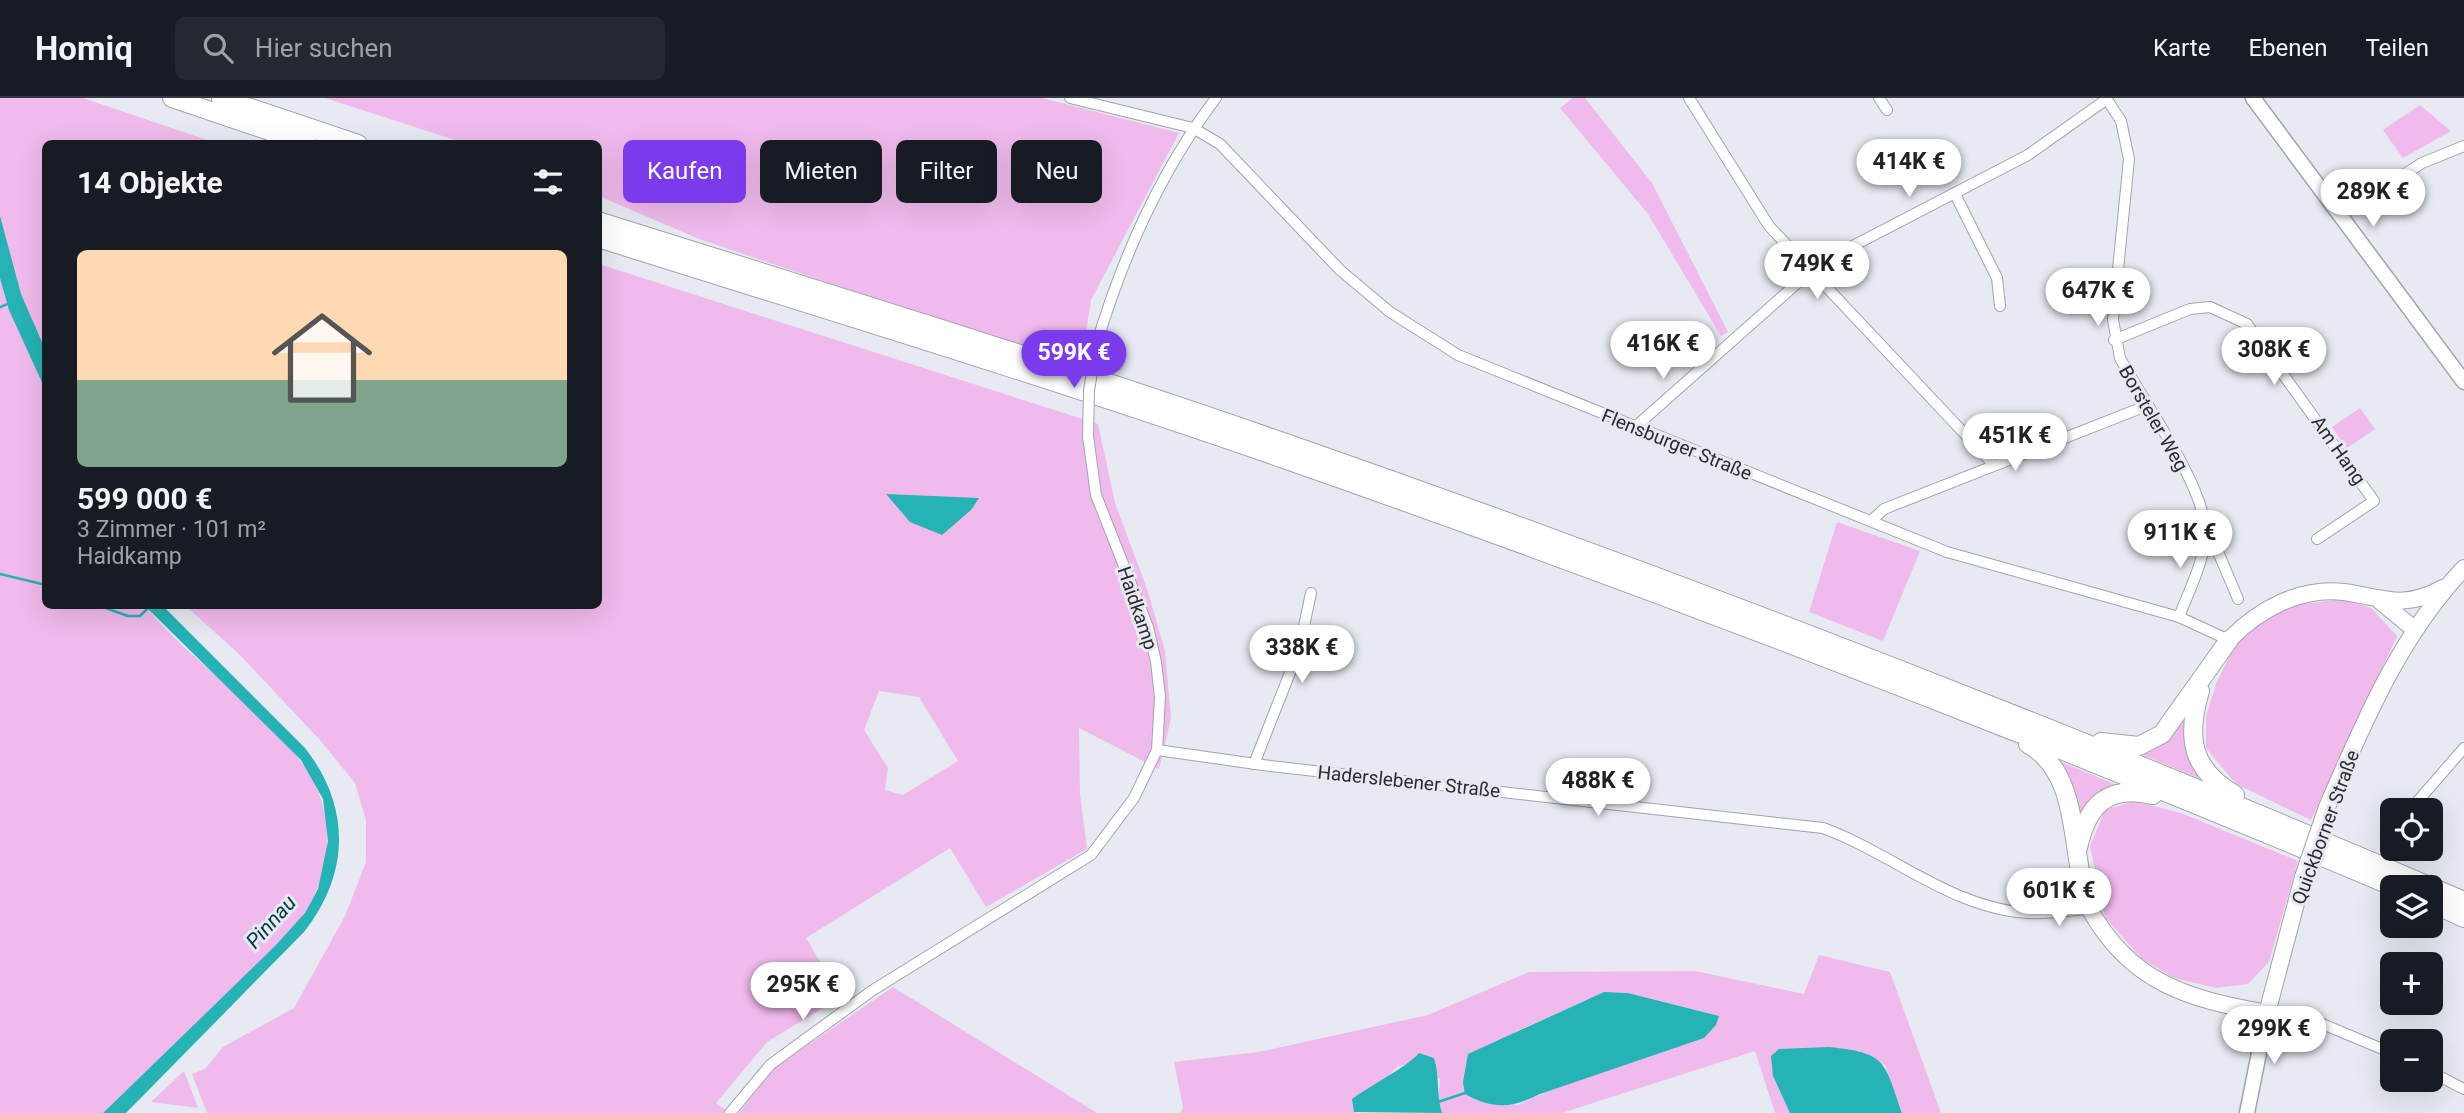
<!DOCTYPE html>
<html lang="de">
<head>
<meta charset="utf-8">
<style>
  :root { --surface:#171b24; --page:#242831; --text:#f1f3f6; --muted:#9ea1a6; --line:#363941; --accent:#7c3aed }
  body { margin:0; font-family:Roboto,sans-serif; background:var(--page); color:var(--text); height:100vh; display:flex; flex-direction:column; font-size:26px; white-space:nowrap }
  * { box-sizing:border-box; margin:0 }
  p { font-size:23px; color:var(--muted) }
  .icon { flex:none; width:38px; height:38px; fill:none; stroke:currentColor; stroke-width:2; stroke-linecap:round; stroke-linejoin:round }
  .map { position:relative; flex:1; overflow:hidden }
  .sheet { position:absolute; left:42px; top:42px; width:560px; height:469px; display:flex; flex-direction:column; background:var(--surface); border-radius:10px; box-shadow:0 7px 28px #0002 }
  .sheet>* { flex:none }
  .hud { position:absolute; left:623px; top:42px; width:665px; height:63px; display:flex; gap:14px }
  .fabs { position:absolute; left:2380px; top:700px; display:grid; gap:14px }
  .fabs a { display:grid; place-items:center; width:63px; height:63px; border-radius:10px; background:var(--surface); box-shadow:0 7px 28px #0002; font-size:35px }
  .price { position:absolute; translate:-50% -60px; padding:0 16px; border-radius:24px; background:#fff; color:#222; font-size:23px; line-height:46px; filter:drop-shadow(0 2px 4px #0008) }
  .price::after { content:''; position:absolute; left:50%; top:42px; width:21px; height:16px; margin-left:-10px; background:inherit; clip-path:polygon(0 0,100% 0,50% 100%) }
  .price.selected { background:var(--accent); color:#fff }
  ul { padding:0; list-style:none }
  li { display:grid; align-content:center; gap:14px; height:371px; padding:0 35px }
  li span { display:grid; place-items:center; height:217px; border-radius:10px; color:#555 }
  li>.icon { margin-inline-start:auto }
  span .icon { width:126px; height:126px; fill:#fffc; stroke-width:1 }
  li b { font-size:30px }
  h2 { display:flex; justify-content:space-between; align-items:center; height:84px; padding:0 35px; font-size:30px }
  .chip { padding:0 24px; border-radius:10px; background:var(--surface); box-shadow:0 7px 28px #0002; font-size:24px; line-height:63px }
  .chip.selected { background:var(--accent); color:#fff }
  header { display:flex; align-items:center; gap:42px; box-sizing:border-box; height:98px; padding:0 35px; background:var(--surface); border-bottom:2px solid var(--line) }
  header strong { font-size:33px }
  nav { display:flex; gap:38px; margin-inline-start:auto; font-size:24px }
  .search { width:490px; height:63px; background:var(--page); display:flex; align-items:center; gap:18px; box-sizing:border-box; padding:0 24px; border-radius:10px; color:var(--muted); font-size:26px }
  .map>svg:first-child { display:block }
  .green { fill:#f0baec; fill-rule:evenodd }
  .water { fill:#25b3b6 }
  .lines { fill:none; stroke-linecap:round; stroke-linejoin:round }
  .stream { stroke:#25b3b6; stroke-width:2.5 }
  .minor-casing { stroke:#a0a4ab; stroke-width:12 }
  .secondary-casing { stroke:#a0a4ab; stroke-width:17 }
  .primary-casing { stroke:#a0a4ab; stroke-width:18 }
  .motorway-casing { stroke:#a0a4ab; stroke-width:20 }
  .minor { stroke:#fff; stroke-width:10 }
  .secondary { stroke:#fff; stroke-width:14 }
  .primary { stroke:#fff; stroke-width:16 }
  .motorway { stroke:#fff; stroke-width:18 }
  .minor-bridge-casing { stroke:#a0a4ab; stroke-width:12; stroke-linecap:butt }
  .primary-bridge-casing { stroke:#a0a4ab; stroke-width:18; stroke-linecap:butt }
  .minor-bridge { stroke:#fff; stroke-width:10 }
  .primary-bridge { stroke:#fff; stroke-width:16 }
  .labels { text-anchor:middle; stroke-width:6; stroke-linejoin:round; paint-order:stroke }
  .street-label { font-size:19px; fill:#2b2c2f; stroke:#e7eaf2 }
  .water-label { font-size:21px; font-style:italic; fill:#014041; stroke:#e7eaf2 }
</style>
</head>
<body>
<header>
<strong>Homiq</strong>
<div class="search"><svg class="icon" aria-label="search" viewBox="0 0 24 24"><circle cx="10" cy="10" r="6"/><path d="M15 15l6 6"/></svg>Hier suchen</div>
<nav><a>Karte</a><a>Ebenen</a><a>Teilen</a></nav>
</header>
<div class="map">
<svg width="2464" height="1015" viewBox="0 0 2464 1015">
  <rect width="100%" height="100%" fill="#e7eaf2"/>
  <g class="green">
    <path d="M0 0H83L216 45 46 46V508H145C191 564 258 605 302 665 335 709 335 766 306 813 284 848 246 876 217 904 179 941 141 978 103 1015H0Z"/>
    <path d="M325 0H1042L1179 35 1091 202 1080 270 699 141 599 98 598 46 464 45Z"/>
    <path d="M1573 0H1585L1652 85 1728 234 1721 238 1648 116 1560 10Z"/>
    <path d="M2420 7 2451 33 2403 60 2383 32Z"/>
    <path d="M599 166 1098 326 1115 405 1147 491 1165 553 1171 620 1159 671 1079 630 1080 696 1087 751 986 809 950 750 806 840 841 899 767 944 716 1005 730 1015H207L192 976 205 971 223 949 294 910 345 818 366 764V722L355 685 319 641 240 557 186 508H598ZM879 593 919 599 958 663 903 697 885 692 888 670 864 632Z"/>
    <path d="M2360 310 2375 331 2347 350 2332 329Z"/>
    <path d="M1837 424 1920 453 1883 543 1809 514Z"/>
    <path d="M2347 501 2372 511 2397 538 2311 722 2236 686 2206 650V619L2216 586 2234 549 2253 529 2291 507Z"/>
    <path d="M2188 615 2203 682 2141 656 2167 642Z"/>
    <path d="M2056 662 2124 690 2082 724Z"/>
    <path d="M2134 703 2181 715 2298 763 2269 864 2248 886 2216 890 2174 880 2141 860 2105 819 2090 748 2105 712Z"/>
    <path d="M1819 857 1890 874 1941 1015H1902L1885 967 1801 952 1779 951 1773 978 1790 1015H1775L1755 953 1562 1015H1442L1438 1004 1440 981 1411 965 1397 969 1355 1015H1181L1183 1009 1174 964 1258 954 1428 917 1529 874 1695 873 1804 896ZM1604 894 1628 895 1719 918 1515 1008 1513 935Z"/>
    <path d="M893 889 1097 1015H739L774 970Z"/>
    <path d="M184 973 198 1010 151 1004Z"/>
  </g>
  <g class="water">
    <path d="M0 118 21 196 45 251V291L9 212 0 180Z"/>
    <path d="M886 396 979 400 971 412 942 437 910 424Z"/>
    <path d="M145 508H163L305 650C351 708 350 776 304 834L126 1015H103L275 848 305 815 318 791 328 743 323 701 301 662Z"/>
    <path d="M1604 894 1628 895 1719 918 1716 927 1704 940 1540 996C1512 1010 1494 1012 1465 996L1463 984 1468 956Z"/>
    <path d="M1829 949C1887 955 1884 963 1902 1015H1790L1773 978 1771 958 1779 951Z"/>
    <path d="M1419 955 1434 960C1440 979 1436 997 1442 1015L1354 1014 1352 1001C1371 987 1407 969 1419 955Z"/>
  </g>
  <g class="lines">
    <g class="stream">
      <path d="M0 209 10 205"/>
      <path d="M0 476 46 487"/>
      <path d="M100 508 128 518H140L150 508"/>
      <path d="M1438 1004 1468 994"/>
    </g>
    <g class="minor-casing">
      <g id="minor">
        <path d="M1070 0 1193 30 1220 46 1340 172 1390 214 1458 257 1947 454 2179 519 2229 542"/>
        <path d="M1689 0 1769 128 1994 367"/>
        <path d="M1879 0 1887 12"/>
        <path d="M2106 0 2121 23 2129 61 2113 222 2120 260C2142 301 2205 389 2205 432 2206 461 2189 492 2179 519"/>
        <path d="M1955 96 1997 180 2000 208"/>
        <path d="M2341 117 2422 65 2464 48"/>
        <path d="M2114 242 2190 211 2210 209 2247 226 2374 403 2317 441"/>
        <path d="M1096 248C1122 160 1160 74 1216 0"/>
        <path d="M1634 330 1820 165 2028 57 2107 1"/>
        <path d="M1872 422 1884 411 2146 308"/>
        <path d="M2205 434 2213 442 2238 501"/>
        <path d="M1157 652 1270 668 1823 730C1892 755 1954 812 2030 815 2050 816 2069 813 2089 810"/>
        <path d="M1254 666 1299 552 1311 495"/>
        <path d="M2410 712 2464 650"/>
        <path d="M2267 915 2320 925 2392 955"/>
        <path d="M2431 974 2464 991"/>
        <path d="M730 1015 770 967 804 942 873 892 1091 757 1134 700 1157 652 1160 599 1156 564 1148 529 1096 397 1088 338"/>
      </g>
    </g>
    <g class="secondary-casing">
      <g id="secondary">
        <path d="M2253 0 2464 284"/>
        <path d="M2247 1015 2267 915"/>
      </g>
    </g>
    <g class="primary-casing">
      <g id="primary">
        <path d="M2380 503 2414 531"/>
        <path d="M2229 542C2259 511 2300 489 2344 494 2385 500 2403 512 2443 490"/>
        <path d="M2327 709C2364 624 2399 539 2464 470"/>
        <path d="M2089 810C2130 885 2188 901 2267 915L2303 779"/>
      </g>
    </g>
    <g class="motorway-casing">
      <g id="motorway">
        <path d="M172 0 308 46"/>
        <path d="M221 0 358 46"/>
        <path d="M598 123C827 195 1056 265 1283 344 1682 483 2076 636 2464 803"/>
        <path d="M598 140C827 212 1057 282 1284 361 1658 492 2028 634 2394 789"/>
        <path d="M2200 593C2186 640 2191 671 2235 697"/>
        <path d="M2101 644 2139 648 2162 636 2229 542"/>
        <path d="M2028 646C2083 677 2069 757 2089 810"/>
        <path d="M2078 750C2087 707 2108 686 2153 697"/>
        <path d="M2431 805 2464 820"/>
      </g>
    </g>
    <use href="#minor" class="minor"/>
    <use href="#secondary" class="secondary"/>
    <use href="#primary" class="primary"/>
    <use href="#motorway" class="motorway"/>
    <g class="minor-bridge-casing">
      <path id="minor-bridge" d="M1088 338 1089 293 1096 248"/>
    </g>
    <g class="primary-bridge-casing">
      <path id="primary-bridge" d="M2303 779 2327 709"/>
    </g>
    <use href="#minor-bridge" class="minor-bridge"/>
    <use href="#primary-bridge" class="primary-bridge"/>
  </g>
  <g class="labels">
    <g class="street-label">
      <text transform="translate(2154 320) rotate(60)" y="7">Borsteler Weg</text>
      <text transform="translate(1677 346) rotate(22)" y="7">Flensburger Straße</text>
      <text transform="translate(2339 352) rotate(55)" y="7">Am Hang</text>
      <text transform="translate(1138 510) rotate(71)" y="7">Haidkamp</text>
      <text transform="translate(1409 683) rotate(6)" y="7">Haderslebener Straße</text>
      <text transform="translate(2325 729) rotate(-70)" y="7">Quickborner Straße</text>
    </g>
    <g class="water-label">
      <text transform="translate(271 824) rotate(-48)" y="7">Pinnau</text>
    </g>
  </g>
</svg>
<div class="fabs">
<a><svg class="icon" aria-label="locate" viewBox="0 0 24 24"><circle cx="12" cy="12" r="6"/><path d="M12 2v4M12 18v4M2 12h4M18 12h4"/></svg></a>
<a><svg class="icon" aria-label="layers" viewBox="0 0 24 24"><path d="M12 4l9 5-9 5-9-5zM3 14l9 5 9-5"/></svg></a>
<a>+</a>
<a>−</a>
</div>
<b class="price" style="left:1909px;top:101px">414K €</b>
<b class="price" style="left:2373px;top:131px">289K €</b>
<b class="price" style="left:1817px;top:203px">749K €</b>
<b class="price" style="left:2098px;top:230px">647K €</b>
<b class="price" style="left:1663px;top:283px">416K €</b>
<b class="price" style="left:2274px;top:289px">308K €</b>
<b class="price selected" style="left:1074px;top:292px">599K €</b>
<b class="price" style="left:2015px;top:375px">451K €</b>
<b class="price" style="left:2180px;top:472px">911K €</b>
<b class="price" style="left:1302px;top:587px">338K €</b>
<b class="price" style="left:1598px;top:720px">488K €</b>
<b class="price" style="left:2059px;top:830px">601K €</b>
<b class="price" style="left:803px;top:924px">295K €</b>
<b class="price" style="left:2274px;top:968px">299K €</b>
<div class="hud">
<a class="chip selected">Kaufen</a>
<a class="chip">Mieten</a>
<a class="chip">Filter</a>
<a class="chip">Neu</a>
</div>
<section class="sheet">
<h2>14 Objekte<svg class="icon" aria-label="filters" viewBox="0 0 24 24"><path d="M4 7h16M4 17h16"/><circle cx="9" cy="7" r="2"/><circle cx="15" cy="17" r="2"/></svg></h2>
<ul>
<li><span style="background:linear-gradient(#ffd9b3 60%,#7fa58c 0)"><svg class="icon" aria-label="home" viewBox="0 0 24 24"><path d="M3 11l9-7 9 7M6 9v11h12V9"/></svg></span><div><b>599 000 €</b><p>3 Zimmer · 101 m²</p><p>Haidkamp</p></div></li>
</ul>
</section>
</div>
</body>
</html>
